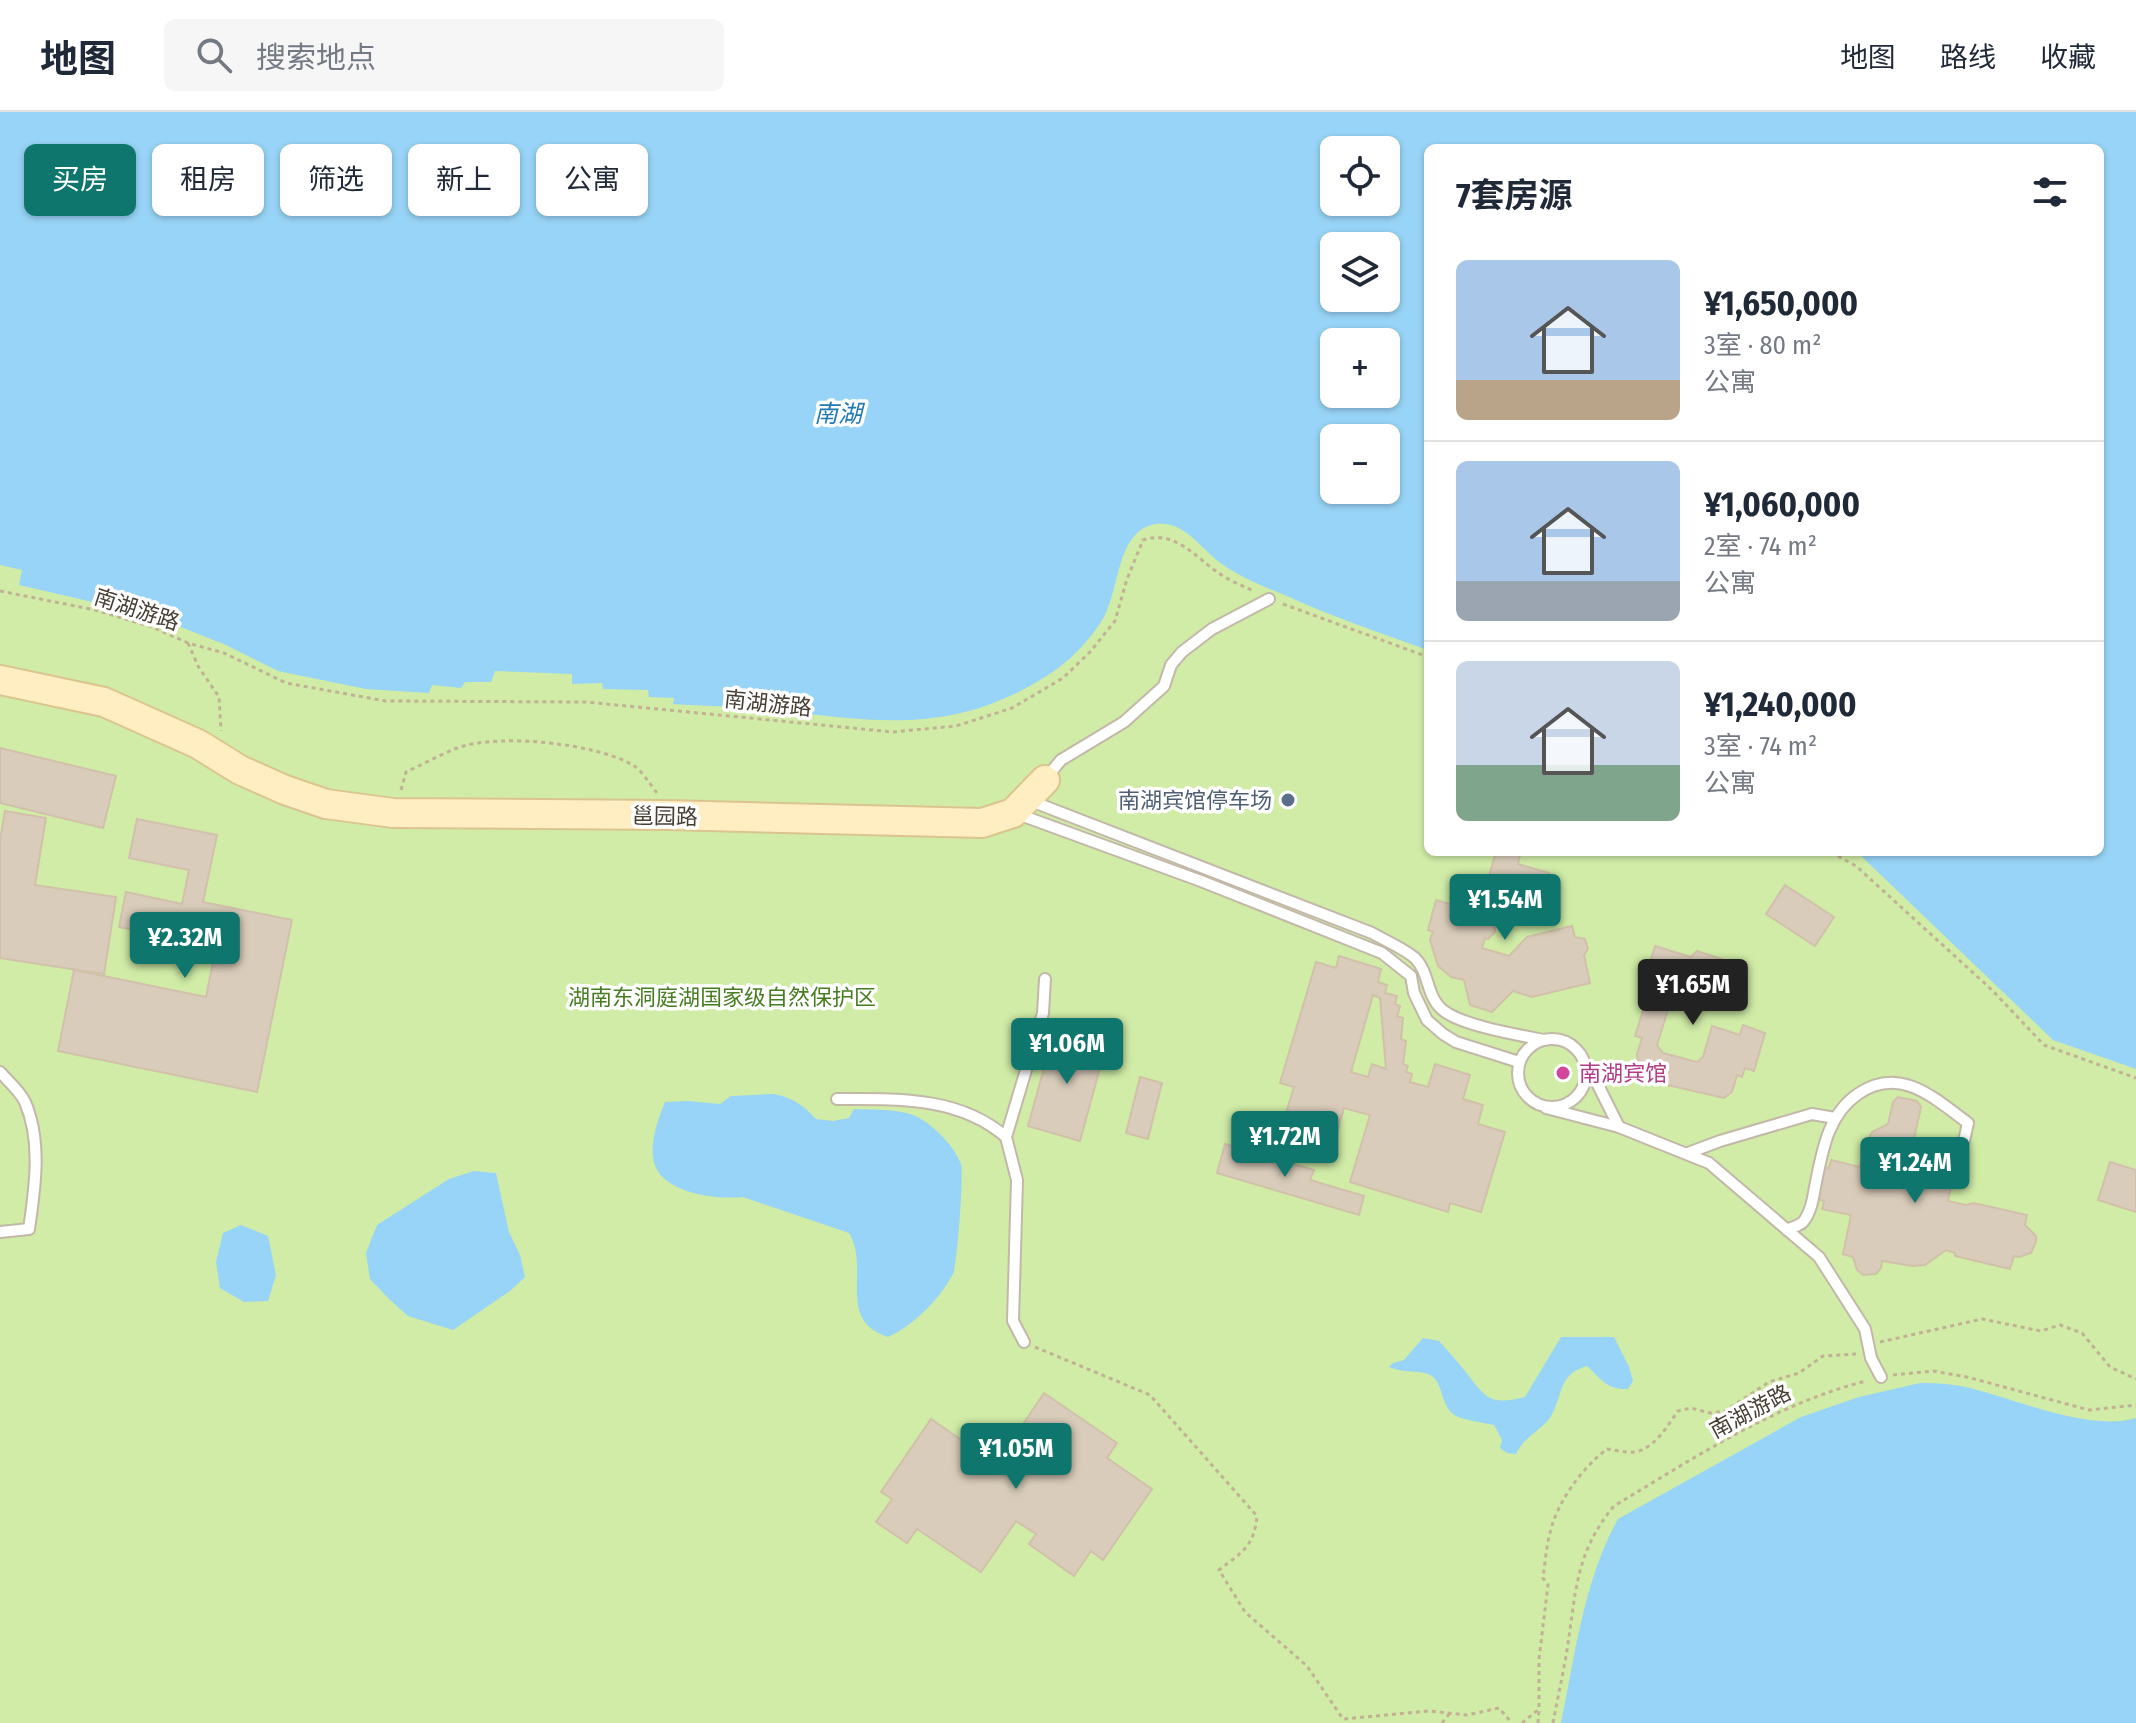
<!DOCTYPE html>
<html lang="zh">
<head>
<meta charset="utf-8">
<style>
  :root { --surface:#fff; --page:#f6f6f7; --text:#1f2937; --muted:#747a83; --line:#e0e1e3; --accent:#0f766e }
  body { margin:0; font-family:"Fira Sans Condensed","Noto Sans SC",sans-serif; background:var(--page); color:var(--text); height:100vh; display:flex; flex-direction:column; font-size:30px; white-space:nowrap }
  * { box-sizing:border-box; margin:0 }
  p { font-size:26px; color:var(--muted) }
  .icon { flex:none; width:44px; height:44px; fill:none; stroke:currentColor; stroke-width:2; stroke-linecap:round; stroke-linejoin:round }
  .map { position:relative; flex:1; overflow:hidden }
  .panel { position:absolute; left:1424px; top:32px; width:680px; height:712px; display:flex; flex-direction:column; background:var(--surface); border-radius:12px; box-shadow:0 2px 6px #0004 }
  .panel>* { flex:none }
  .hud { position:absolute; left:24px; top:32px; width:760px; height:72px; display:flex; gap:16px }
  .controls { position:absolute; left:1320px; top:24px; display:grid; gap:16px }
  .controls a { display:grid; place-items:center; width:80px; height:80px; border-radius:12px; background:var(--surface); box-shadow:0 2px 6px #0004; font-size:40px }
  .price { position:absolute; translate:-50% -68px; padding:0 18px; border-radius:8px; background:var(--accent); color:#fff; font-size:26px; line-height:52px; filter:drop-shadow(0 2px 4px #0008) }
  .price::after { content:''; position:absolute; left:50%; top:48px; width:24px; height:18px; margin-left:-12px; background:inherit; clip-path:polygon(0 0,100% 0,50% 100%) }
  .price.active { background:#222; color:#fff }
  ul { padding:0; list-style:none }
  li { display:flex; align-items:center; gap:24px; height:200px; padding:0 32px }
  li+li { border-top:2px solid var(--line) }
  li span { display:grid; place-items:center; flex:none; width:224px; height:160px; border-radius:12px; color:#555 }
  li>.icon { margin-inline-start:auto }
  span .icon { width:96px; height:96px; fill:#fffc; stroke-width:1 }
  li b { font-size:34px }
  h2 { display:flex; justify-content:space-between; align-items:center; height:96px; padding:0 32px; font-size:34px }
  .pill { padding:0 28px; border-radius:12px; background:var(--surface); box-shadow:0 2px 6px #0004; font-size:28px; line-height:72px }
  .pill.active { background:var(--accent); color:#fff }
  header { display:flex; align-items:center; gap:48px; box-sizing:border-box; height:112px; padding:0 40px; background:var(--surface); border-bottom:2px solid var(--line) }
  header strong { font-size:38px }
  nav { display:flex; gap:44px; margin-inline-start:auto; font-size:28px }
  .search { width:560px; height:72px; background:var(--page); display:flex; align-items:center; gap:20px; box-sizing:border-box; padding:0 28px; border-radius:12px; color:var(--muted); font-size:30px }
  .map>svg:first-child { display:block }
  .green { fill:#d0eca7; fill-rule:evenodd }
  .water { fill:#98d4f7; fill-rule:evenodd }
  .building { fill:#d9ccba; stroke:#d2c1aa; stroke-width:2; fill-rule:evenodd }
  .lines { fill:none; stroke-linecap:round; stroke-linejoin:round }
  .lane-casing { stroke:#c3b8a8; stroke-width:14 }
  .secondary-casing { stroke:#dbc490; stroke-width:32 }
  .path { stroke:#c3b195; stroke-width:3; stroke-dasharray:4 4; stroke-linecap:butt }
  .lane { stroke:#fff; stroke-width:10 }
  .secondary { stroke:#ffeec2; stroke-width:28 }
  .service-dot { fill:#5c6f8a; stroke:#fff; stroke-width:3 }
  .hotel-dot { fill:#d1479c; stroke:#fff; stroke-width:3 }
  .labels { text-anchor:middle; stroke-width:7; stroke-linejoin:round; paint-order:stroke }
  .street-label { font-size:22px; fill:#463e33; stroke:#fff }
  .service-label { font-size:22px; fill:#4e5e75; stroke:#fff; text-anchor:end }
  .park-label { font-size:22px; fill:#477d21; stroke:#fff }
  .hotel-label { font-size:22px; fill:#b23c85; stroke:#fff; text-anchor:start }
  .water-label { font-size:24px; font-style:italic; fill:#217ab3; stroke:#fff }
</style>
</head>
<body>
<header>
<strong>地图</strong>
<div class="search"><svg class="icon" aria-label="search" viewBox="0 0 24 24"><circle cx="10" cy="10" r="6"/><path d="M15 15l6 6"/></svg>搜索地点</div>
<nav><a>地图</a><a>路线</a><a>收藏</a></nav>
</header>
<div class="map">
<svg width="2136" height="1611" viewBox="0 0 2136 1611">
  <rect width="100%" height="100%" fill="#f3eee3"/>
  <path class="green" d="M0 0H2136V1611H0ZM1428 36H2100V740H1428ZM1334 38H1386V90H1334ZM1334 134H1386V186H1334ZM1334 230H1386V282H1334ZM1334 326H1386V378H1334Z"/>
  <g class="water">
    <path d="M0 0H2136V957L2053 928 1857 740H2100V36H1428V538C1380 521 1333 505 1287 484 1265 475 1241 466 1222 452 1201 438 1186 409 1157 412 1117 416 1120 476 1104 505 1090 529 1068 551 1045 565 948 626 869 608 764 597 734 594 703 594 673 592L674 586 649 585 648 578 603 577 602 571 572 572V562L495 559 491 570H465L461 576 432 573 429 581 366 577 278 559 226 533 153 504 19 473 22 458 0 453ZM1334 38H1386V90H1334ZM1334 134H1386V186H1334ZM1386 230V282H1334V230ZM1334 326H1386V378H1334Z"/>
    <path d="M773 982C792 985 803 993 816 1007L833 1009 849 1006 854 997C875 998 903 996 921 1007 937 1017 954 1034 961 1052 964 1060 957 1155 953 1162 939 1188 914 1213 888 1225 835 1208 871 1157 849 1121L743 1085C716 1088 656 1081 653 1045 651 1027 658 1007 665 990L688 989 720 992 731 984Z"/>
    <path d="M474 1059 496 1061 509 1120 520 1143 525 1165 510 1179 453 1218 408 1204 388 1186 370 1167 366 1141 377 1113 449 1067Z"/>
    <path d="M241 1113 268 1124 276 1163 268 1189 244 1190 220 1176 216 1150 223 1121Z"/>
    <path d="M1561 1225H1614L1629 1255 1633 1269 1628 1277C1607 1278 1601 1267 1587 1254 1557 1263 1564 1282 1551 1304 1544 1317 1525 1323 1516 1342L1507 1341 1500 1336 1502 1328 1494 1313C1484 1311 1464 1308 1456 1304 1440 1296 1444 1267 1428 1262 1415 1258 1402 1261 1389 1255L1393 1251 1404 1248 1423 1226 1439 1229C1448 1239 1457 1249 1465 1259 1486 1286 1489 1294 1525 1285Z"/>
    <path d="M1920 1271C1937 1271 1954 1272 1970 1276 2018 1288 2090 1320 2136 1306V1611H1561C1575 1543 1584 1468 1618 1407L1801 1305 1859 1285Z"/>
  </g>
  <g class="building">
    <path d="M0 636 116 664 103 716 0 691Z"/>
    <path d="M5 699 46 706 35 773 116 785 104 862 0 846V728Z"/>
    <path d="M137 707 217 723 203 790 292 808 257 980 58 939 74 858 206 885 216 835 119 815 126 780 182 792 189 758 129 746Z"/>
    <path d="M1496 740 1520 743 1518 752 1549 761 1543 783 1547 786 1544 795 1499 779 1490 806 1495 808V820L1488 827 1485 826 1482 836 1509 844 1527 825 1572 814 1575 825 1585 827 1588 837 1584 843 1590 871 1532 885 1513 879 1492 900 1470 893 1464 868 1451 865 1438 854 1430 828 1433 820 1428 818 1436 788 1463 796 1470 770 1486 774Z"/>
    <path d="M1785 773 1834 805 1815 834 1766 802Z"/>
    <path d="M1655 834 1691 845 1697 839 1727 849 1717 883 1697 877 1695 884 1687 882 1683 895 1670 891 1657 933 1663 941 1697 950 1703 945 1712 914 1740 923 1743 913 1765 921 1754 959 1745 956 1742 965 1737 963 1732 980 1724 986 1654 970 1656 960 1643 956 1638 949 1637 942 1642 926 1635 924 1654 863 1647 860Z"/>
    <path d="M1339 844 1381 857 1378 870 1387 873 1385 881 1397 884 1395 892 1400 894 1397 904 1403 906 1401 927 1406 929 1403 952 1408 954 1406 960 1412 962 1410 970 1428 975 1435 952 1470 963 1463 987 1483 993 1478 1012 1505 1020 1481 1100 1450 1091 1448 1100 1350 1070 1370 1003 1344 996 1332 1038 1279 1023 1294 975 1280 971 1316 850 1336 856ZM1373 883 1380 886 1386 957 1372 952 1368 965 1351 960Z"/>
    <path d="M1054 920 1106 934 1080 1029 1028 1014Z"/>
    <path d="M1140 965 1162 971 1148 1027 1126 1021Z"/>
    <path d="M1898 985 1917 989 1921 995 1911 1040 1930 1044 1931 1039 1937 1038 1943 1044 1957 1047 1948 1089 1966 1093 1974 1091 2027 1103 2025 1113 2036 1124V1130L2031 1141 2019 1145 2014 1144 2010 1157 1955 1144V1141L1946 1138 1925 1153 1913 1154 1882 1149 1881 1156 1876 1162 1863 1163 1857 1158 1853 1145 1843 1142 1851 1103 1822 1097 1824 1089 1817 1087 1824 1055 1829 1056 1831 1048 1860 1055 1865 1033 1872 1020 1888 1012 1893 990Z"/>
    <path d="M1225 1032 1314 1058 1310 1068 1364 1084 1359 1103 1217 1061Z"/>
    <path d="M2110 1050 2136 1058V1100L2098 1088Z"/>
    <path d="M1044 1281 1117 1331 1107 1346 1152 1377 1103 1448 1091 1439 1074 1464 1029 1432 1036 1422 1016 1409 981 1460 917 1417 907 1431 876 1410 892 1387 881 1380 931 1307 996 1352Z"/>
  </g>
  <g class="lines">
    <g class="lane-casing">
      <g id="lane">
        <path d="M1046 666 1061 648 1124 610 1164 574 1171 553 1182 540 1212 517 1269 487"/>
        <path d="M1031 689 1372 821C1386 829 1403 836 1415 846 1430 861 1426 886 1444 899 1464 914 1519 923 1544 928"/>
        <path d="M1015 701 1201 769 1382 841 1411 864 1414 881 1427 908 1443 922 1456 930 1519 950"/>
        <circle cx="1552" cy="961" r="34"/>
        <path d="M1589 955 1619 1015"/>
        <path d="M0 960C8 969 20 979 25 990 42 1029 35 1076 29 1117L0 1120"/>
        <path d="M837 987C896 987 959 984 1006 1025"/>
        <path d="M1546 996 1619 1015 1709 1051 1819 1145 1865 1217 1871 1246 1881 1265"/>
        <path d="M1688 1041 1720 1029 1812 1002 1835 1006"/>
        <path d="M1787 1118C1792 1115 1799 1114 1803 1110 1811 1100 1813 1087 1815 1075 1822 1041 1827 1003 1858 982 1900 953 1934 986 1968 1011L1964 1029"/>
        <path d="M1024 1230 1013 1209 1017 1068 1006 1025 1043 901 1045 867"/>
      </g>
    </g>
    <g class="secondary-casing">
      <path id="secondary" d="M0 568 104 590 198 632 240 658 285 678 326 692 393 701 668 703 982 711 1013 701 1045 668"/>
    </g>
    <g class="path">
      <path d="M0 479 95 498 152 515 188 531 224 541 286 571 386 589 586 590 893 620 956 614 1012 596 1063 566 1090 540 1115 509 1127 467 1143 428C1175 417 1196 446 1220 462 1230 469 1243 474 1254 479"/>
      <path d="M1283 492 1428 545"/>
      <path d="M188 531 198 554 219 585 221 619"/>
      <path d="M401 678 406 660C423 652 440 643 457 636 499 621 594 631 633 653 642 659 650 672 657 681"/>
      <path d="M1831 740 1856 754 1992 878 2044 933 2136 966"/>
      <path d="M1880 1230 1982 1207 2041 1219 2060 1213 2082 1221 2110 1255 2136 1267"/>
      <path d="M1035 1235 1150 1283 1257 1404C1254 1435 1242 1440 1219 1458L1245 1500 1307 1554 1343 1607 1429 1599 1467 1603 1499 1596 1512 1611"/>
      <path d="M1893 1263 1933 1259 1967 1265 2089 1298 2136 1293"/>
      <path d="M1442 1611 1450 1601"/>
      <path d="M1522 1611 1539 1597V1547L1548 1473 1543 1466C1545 1452 1546 1436 1550 1421 1557 1390 1582 1356 1607 1337 1615 1338 1626 1341 1634 1340 1655 1337 1667 1314 1678 1299L1691 1296 1710 1301 1725 1299 1769 1270 1799 1261 1823 1244 1856 1242"/>
      <path d="M1538 1611 1539 1597"/>
      <path d="M1553 1611C1557 1589 1562 1567 1566 1544 1576 1486 1573 1443 1614 1394 1694 1346 1775 1292 1866 1269"/>
    </g>
    <use href="#lane" class="lane"/>
    <use href="#secondary" class="secondary"/>
  </g>
  <circle class="service-dot" cx="1288" cy="688" r="8"/>
  <circle class="hotel-dot" cx="1563" cy="961" r="8"/>
  <g class="labels">
    <g class="street-label">
      <text transform="translate(137 497) rotate(18)" y="8">南湖游路</text>
      <text transform="translate(768 591) rotate(6)" y="8">南湖游路</text>
      <text transform="translate(665 704) rotate(1)" y="8">邕园路</text>
      <text transform="translate(1750 1299) rotate(-28)" y="8">南湖游路</text>
    </g>
    <g class="service-label">
      <text x="1272" y="696">南湖宾馆停车场</text>
    </g>
    <g class="park-label">
      <text x="722" y="893">湖南东洞庭湖国家级自然保护区</text>
    </g>
    <g class="hotel-label">
      <text x="1579" y="969">南湖宾馆</text>
    </g>
    <g class="water-label">
      <text x="838" y="310">南湖</text>
    </g>
  </g>
</svg>
<div class="controls">
<a><svg class="icon" aria-label="locate" viewBox="0 0 24 24"><circle cx="12" cy="12" r="6"/><path d="M12 2v4M12 18v4M2 12h4M18 12h4"/></svg></a>
<a><svg class="icon" aria-label="layers" viewBox="0 0 24 24"><path d="M12 4l9 5-9 5-9-5zM3 14l9 5 9-5"/></svg></a>
<a>+</a>
<a>−</a>
</div>
<b class="price" style="left:1505px;top:830px">¥1.54M</b>
<b class="price" style="left:185px;top:868px">¥2.32M</b>
<b class="price active" style="left:1693px;top:915px">¥1.65M</b>
<b class="price" style="left:1067px;top:974px">¥1.06M</b>
<b class="price" style="left:1285px;top:1067px">¥1.72M</b>
<b class="price" style="left:1915px;top:1093px">¥1.24M</b>
<b class="price" style="left:1016px;top:1379px">¥1.05M</b>
<div class="hud">
<a class="pill active">买房</a>
<a class="pill">租房</a>
<a class="pill">筛选</a>
<a class="pill">新上</a>
<a class="pill">公寓</a>
</div>
<section class="panel">
<h2>7套房源<svg class="icon" aria-label="filters" viewBox="0 0 24 24"><path d="M4 7h16M4 17h16"/><circle cx="9" cy="7" r="2"/><circle cx="15" cy="17" r="2"/></svg></h2>
<ul>
<li><span style="background:linear-gradient(#a9c7e8 75%,#b9a48a 0)"><svg class="icon" aria-label="home" viewBox="0 0 24 24"><path d="M3 11l9-7 9 7M6 9v11h12V9"/></svg></span><div><b>¥1,650,000</b><p>3室 · 80 m²</p><p>公寓</p></div></li>
<li><span style="background:linear-gradient(#a9c7e8 75%,#9aa5b1 0)"><svg class="icon" aria-label="home" viewBox="0 0 24 24"><path d="M3 11l9-7 9 7M6 9v11h12V9"/></svg></span><div><b>¥1,060,000</b><p>2室 · 74 m²</p><p>公寓</p></div></li>
<li><span style="background:linear-gradient(#c9d6e8 65%,#7fa58c 0)"><svg class="icon" aria-label="home" viewBox="0 0 24 24"><path d="M3 11l9-7 9 7M6 9v11h12V9"/></svg></span><div><b>¥1,240,000</b><p>3室 · 74 m²</p><p>公寓</p></div></li>
</ul>
</section>
</div>
</body>
</html>
